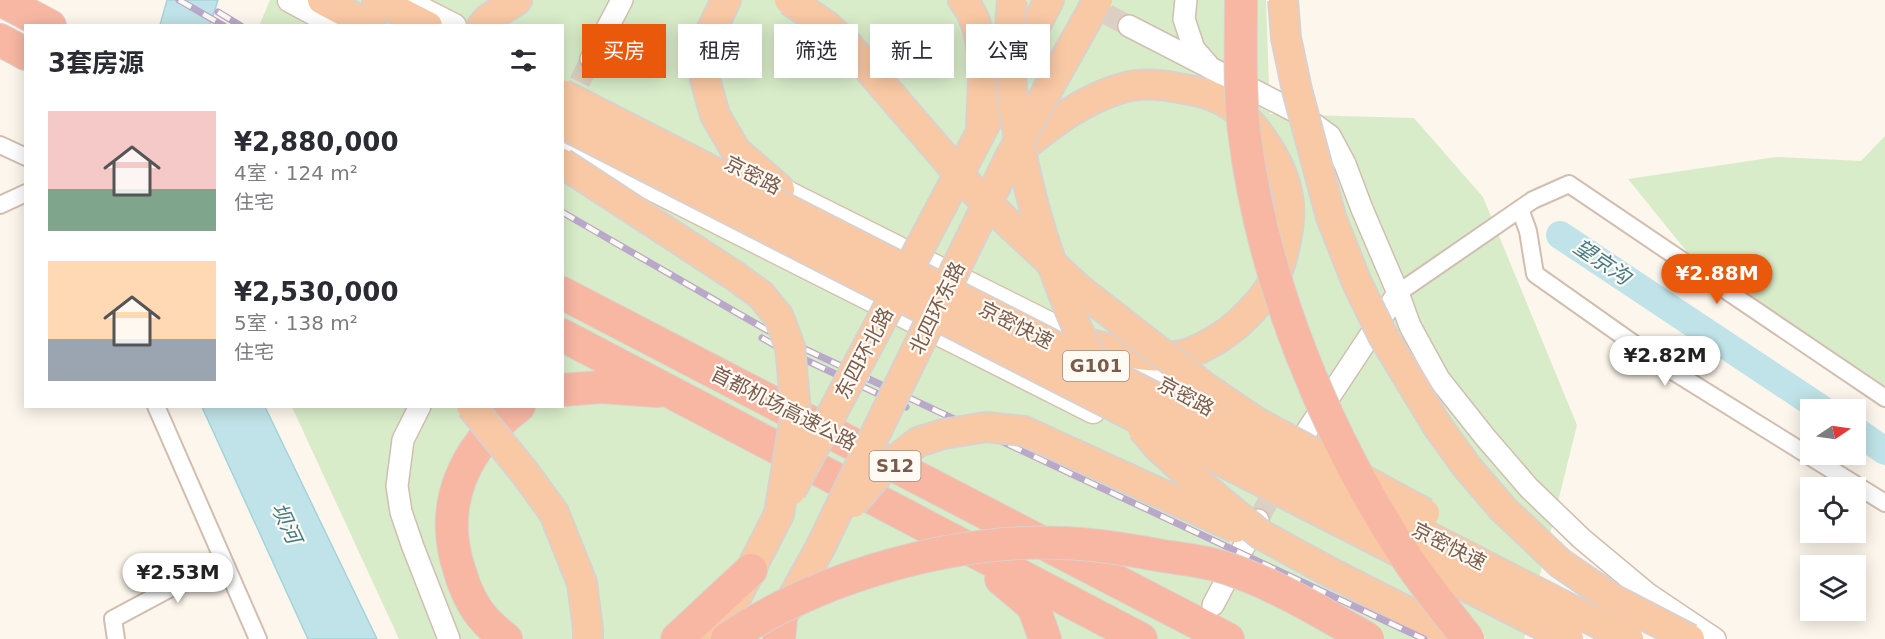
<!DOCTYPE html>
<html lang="zh">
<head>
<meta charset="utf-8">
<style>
  :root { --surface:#fff; --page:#f7f7f7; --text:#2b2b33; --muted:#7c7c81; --accent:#ea580c }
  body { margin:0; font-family:"DejaVu Sans","Noto Sans SC",sans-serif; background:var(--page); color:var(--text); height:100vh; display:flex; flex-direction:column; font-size:22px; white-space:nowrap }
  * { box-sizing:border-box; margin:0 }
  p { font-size:20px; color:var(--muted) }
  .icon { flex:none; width:33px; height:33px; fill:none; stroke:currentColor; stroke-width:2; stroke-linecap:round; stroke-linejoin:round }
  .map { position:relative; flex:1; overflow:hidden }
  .sheet { position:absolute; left:24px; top:24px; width:540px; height:384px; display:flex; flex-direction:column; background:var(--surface); border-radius:0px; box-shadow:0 3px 15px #0003 }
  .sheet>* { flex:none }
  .top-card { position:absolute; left:582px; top:24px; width:570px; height:54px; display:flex; gap:12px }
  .needle { width:39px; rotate:77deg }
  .buttons { position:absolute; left:1800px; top:399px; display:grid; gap:12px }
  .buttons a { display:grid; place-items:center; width:66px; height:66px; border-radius:0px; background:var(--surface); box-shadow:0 3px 15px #0003; font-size:30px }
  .price { position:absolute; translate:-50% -51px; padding:0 14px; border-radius:21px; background:#fff; color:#222; font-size:20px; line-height:39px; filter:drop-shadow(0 2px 3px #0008) }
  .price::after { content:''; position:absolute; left:50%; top:36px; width:18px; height:14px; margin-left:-9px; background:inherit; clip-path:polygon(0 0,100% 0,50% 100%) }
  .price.active { background:var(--accent); color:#fff }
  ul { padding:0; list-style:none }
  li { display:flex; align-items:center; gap:18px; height:150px; padding:0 24px }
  li span { display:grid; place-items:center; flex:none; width:168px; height:120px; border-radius:0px; color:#555 }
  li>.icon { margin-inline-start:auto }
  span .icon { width:72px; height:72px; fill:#fffc; stroke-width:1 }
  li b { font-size:26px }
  h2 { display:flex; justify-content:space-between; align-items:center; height:72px; padding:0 24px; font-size:26px }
  .tag { padding:0 21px; border-radius:0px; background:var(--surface); box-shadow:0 3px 15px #0003; font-size:21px; line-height:54px }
  .tag.active { background:var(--accent); color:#fff }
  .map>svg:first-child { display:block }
  .green { fill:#d8ecc9 }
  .water { fill:#bfe3e8; stroke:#a5d3da; stroke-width:1.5 }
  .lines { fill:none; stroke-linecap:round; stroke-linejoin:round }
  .river { stroke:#bfe3e8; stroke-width:28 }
  .tertiary-tunnel { stroke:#dcd0c4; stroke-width:21; stroke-dasharray:21 10; stroke-linecap:butt }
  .minor-casing { stroke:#d1beb0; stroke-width:20 }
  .tertiary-casing { stroke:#d1beb0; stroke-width:24 }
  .secondary-casing { stroke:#d6c0b0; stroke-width:27 }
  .trunk-casing { stroke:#dad1cd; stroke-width:32 }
  .motorway-casing { stroke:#dad1cd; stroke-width:34 }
  .minor { stroke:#fff; stroke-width:16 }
  .tertiary { stroke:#fff; stroke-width:21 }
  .secondary { stroke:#fff; stroke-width:24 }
  .trunk { stroke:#f9c8a4; stroke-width:28 }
  .motorway { stroke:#f7b7a3; stroke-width:32 }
  .rail-casing { stroke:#b9a8c9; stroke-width:7 }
  .rail { stroke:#fffaf3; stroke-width:4.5; stroke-dasharray:14; stroke-linecap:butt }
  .trunk-bridge-casing { stroke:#dad1cd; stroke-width:32; stroke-linecap:butt }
  .motorway-bridge-casing { stroke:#dad1cd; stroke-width:34; stroke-linecap:butt }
  .trunk-bridge { stroke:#f9c8a4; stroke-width:28 }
  .motorway-bridge { stroke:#f7b7a3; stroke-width:32 }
  .labels { text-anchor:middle; stroke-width:4.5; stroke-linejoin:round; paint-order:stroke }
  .shield { fill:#fffaf3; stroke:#a28b7f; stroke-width:1.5 }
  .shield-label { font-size:18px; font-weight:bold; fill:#7a5c4d }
  .street-label { font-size:20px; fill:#7a5c4d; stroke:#fffaf3 }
  .water-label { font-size:21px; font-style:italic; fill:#437c86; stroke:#fffaf3 }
</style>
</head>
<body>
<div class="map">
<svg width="1885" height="639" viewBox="0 0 1885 639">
  <rect width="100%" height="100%" fill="#fdf6ec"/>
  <g class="green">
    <path d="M270 0H1266L1270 114 1414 118 1483 197 1577 425 1524 639H399L292 407 562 406V26H259Z"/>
    <path d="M1885 136V391L1709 279 1628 179 1776 157 1861 161Z"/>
  </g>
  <g class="water">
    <path d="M167 0H218L210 25H160Z"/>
    <path d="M202 407H265L377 639H308Z"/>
  </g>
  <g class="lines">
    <g class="river">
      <path d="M1560 235 1823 410"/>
      <path d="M1856 431 1885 451"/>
    </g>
    <g class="tertiary-tunnel">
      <path d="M1080 0 1129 26"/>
      <path d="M566 110 591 59"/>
      <path d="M1258 520 1282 476"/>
    </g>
    <g class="minor-casing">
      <g id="minor">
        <path d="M0 145 26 157"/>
        <path d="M0 205 26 193"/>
        <path d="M1520 209 1528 231 1535 274 1671 370 1885 503"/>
        <path d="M1398 293 1533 200 1569 184 1885 398"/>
        <path d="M156 406 258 639"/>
        <path d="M116 639 113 619 223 560"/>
      </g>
    </g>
    <g class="tertiary-casing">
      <g id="tertiary">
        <path d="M1186 0 1184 19 1194 49 1208 65"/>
        <path d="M1129 26 1300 114 1330 136 1345 164 1362 209 1398 293 1301 440"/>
        <path d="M591 59 622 0"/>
        <path d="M1398 293 1410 326 1439 379 1485 437 1529 488 1582 539 1648 594 1715 639"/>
        <path d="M420 406 403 440 397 486 401 512 413 547 449 639"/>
        <path d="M1213 605 1258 520"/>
      </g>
    </g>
    <g class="secondary-casing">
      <g id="secondary">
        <path d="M290 0 338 26"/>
        <path d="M411 4 454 26"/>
        <path d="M562 143 1093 411"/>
        <path d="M763 181 1087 343 1245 427"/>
      </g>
    </g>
    <g class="trunk-casing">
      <g id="trunk">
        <path d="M322 0 371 26"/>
        <path d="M377 0 428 26"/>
        <path d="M726 0 711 31 705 79 715 115 736 151 780 189"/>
        <path d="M963 0C989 32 983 84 981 123"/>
        <path d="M482 26 488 19 517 0"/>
        <path d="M981 132 1049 0"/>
        <path d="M1010 157C1046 129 1080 99 1126 87 1144 82 1166 85 1184 89 1197 91 1212 95 1223 101 1251 115 1281 161 1287 192 1292 211 1288 231 1284 250 1281 260 1279 271 1274 280 1267 295 1254 308 1243 319 1228 334 1197 354 1176 356 1146 359 1116 351 1087 343"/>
        <path d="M1326 570 1461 639"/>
        <path d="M784 613 820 548"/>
        <path d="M715 639 779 514"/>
      </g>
    </g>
    <g class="motorway-casing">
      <g id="motorway">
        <path d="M1 0 50 26"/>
        <path d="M0 40 26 54"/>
        <path d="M562 293 1228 639"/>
        <path d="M562 335 1141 639"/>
        <path d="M562 390 601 387 657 391"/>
        <path d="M1001 579 1033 606 1045 639"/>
        <path d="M506 639C499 633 491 627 485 620 473 607 465 589 460 572 437 505 464 447 519 406"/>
        <path d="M677 639 751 570"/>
        <path d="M779 639 781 619"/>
      </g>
    </g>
    <use href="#minor" class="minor"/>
    <use href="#tertiary" class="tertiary"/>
    <use href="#secondary" class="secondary"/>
    <use href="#trunk" class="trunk"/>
    <use href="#motorway" class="motorway"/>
    <g class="rail-casing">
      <g id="rail">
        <path d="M179 0 224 26"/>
        <path d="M218 12 241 26"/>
        <path d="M562 212 779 337 1424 639"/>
        <path d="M762 338 778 347 906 407"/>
      </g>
    </g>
    <use href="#rail" class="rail"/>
    <g class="trunk-bridge-casing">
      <g id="trunk-bridge">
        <path d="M789 0 826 25 847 44 971 188 1078 288 1205 387 1255 421 1425 513"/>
        <path d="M1012 0C1002 94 1028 204 1062 291 1073 318 1083 345 1099 369"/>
        <path d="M1283 0 1286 38 1297 90 1331 217 1357 283 1383 336 1438 427 1467 467 1503 509 1560 563 1611 598 1690 639"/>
        <path d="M562 94 1629 639"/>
        <path d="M562 124 1569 639"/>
        <path d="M562 163 735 276 761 295 779 317 790 347 796 411 779 514"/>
        <path d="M471 406 525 473 554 513 582 583 588 629V639"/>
        <path d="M1142 428 1157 446 1181 468 1260 534 1326 570"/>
        <path d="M791 491 981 132"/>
        <path d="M853 503 880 472 918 442 943 434 986 427 1024 431 1236 528"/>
        <path d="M820 548 1010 157 1098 0"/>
      </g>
    </g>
    <g class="motorway-bridge-casing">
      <g id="motorway-bridge">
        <path d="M1241 0C1241 43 1239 88 1244 131 1262 281 1325 434 1408 560 1426 587 1448 613 1468 639"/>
        <path d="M727 639C818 577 953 538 1064 543 1097 544 1131 550 1163 556 1184 559 1206 561 1226 568 1277 585 1322 613 1368 639"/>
      </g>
    </g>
    <use href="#trunk-bridge" class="trunk-bridge"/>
    <use href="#motorway-bridge" class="motorway-bridge"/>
  </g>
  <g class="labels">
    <g class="shield">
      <rect x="1063" y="351" width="66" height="30" rx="4.5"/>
      <rect x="869.5" y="451" width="51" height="30" rx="4.5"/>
    </g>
    <g class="shield-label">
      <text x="1096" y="372">G101</text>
      <text x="895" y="472">S12</text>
    </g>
    <g class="street-label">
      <text transform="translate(753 175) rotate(27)" y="7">京密路</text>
      <text transform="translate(937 308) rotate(-64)" y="7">北四环东路</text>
      <text transform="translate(1016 325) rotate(27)" y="7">京密快速</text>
      <text transform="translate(864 353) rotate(-62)" y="7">东四环北路</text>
      <text transform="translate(1186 396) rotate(28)" y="7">京密路</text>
      <text transform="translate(784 408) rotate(27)" y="7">首都机场高速公路</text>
      <text transform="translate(1449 546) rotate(27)" y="7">京密快速</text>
    </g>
    <g class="water-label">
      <text transform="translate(1602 262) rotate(34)" y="7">望京沟</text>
      <text transform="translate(286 523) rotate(65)" y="7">坝河</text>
    </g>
  </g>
</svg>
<div class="buttons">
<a><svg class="needle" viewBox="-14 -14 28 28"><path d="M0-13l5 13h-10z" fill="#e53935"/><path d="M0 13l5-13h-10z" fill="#7c7c81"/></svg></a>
<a><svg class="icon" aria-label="locate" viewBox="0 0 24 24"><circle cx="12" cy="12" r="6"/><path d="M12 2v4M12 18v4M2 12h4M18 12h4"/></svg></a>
<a><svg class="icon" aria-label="layers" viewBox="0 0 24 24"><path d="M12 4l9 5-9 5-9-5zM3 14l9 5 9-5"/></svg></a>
</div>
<b class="price active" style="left:1717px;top:305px">¥2.88M</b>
<b class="price" style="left:1665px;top:387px">¥2.82M</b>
<b class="price" style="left:178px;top:604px">¥2.53M</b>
<div class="top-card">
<a class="tag active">买房</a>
<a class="tag">租房</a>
<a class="tag">筛选</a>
<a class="tag">新上</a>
<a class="tag">公寓</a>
</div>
<section class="sheet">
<h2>3套房源<svg class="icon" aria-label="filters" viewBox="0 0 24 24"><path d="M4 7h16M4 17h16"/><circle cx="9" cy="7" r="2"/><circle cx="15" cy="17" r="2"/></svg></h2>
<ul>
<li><span style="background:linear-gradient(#f6c9c9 65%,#7fa58c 0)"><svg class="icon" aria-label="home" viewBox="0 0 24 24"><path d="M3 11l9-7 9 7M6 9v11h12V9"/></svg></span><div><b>¥2,880,000</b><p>4室 · 124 m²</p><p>住宅</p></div></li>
<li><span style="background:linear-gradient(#ffd9b3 65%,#9aa5b1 0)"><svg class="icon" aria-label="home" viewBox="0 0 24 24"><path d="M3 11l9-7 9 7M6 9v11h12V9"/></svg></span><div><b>¥2,530,000</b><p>5室 · 138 m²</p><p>住宅</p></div></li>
</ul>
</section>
</div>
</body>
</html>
